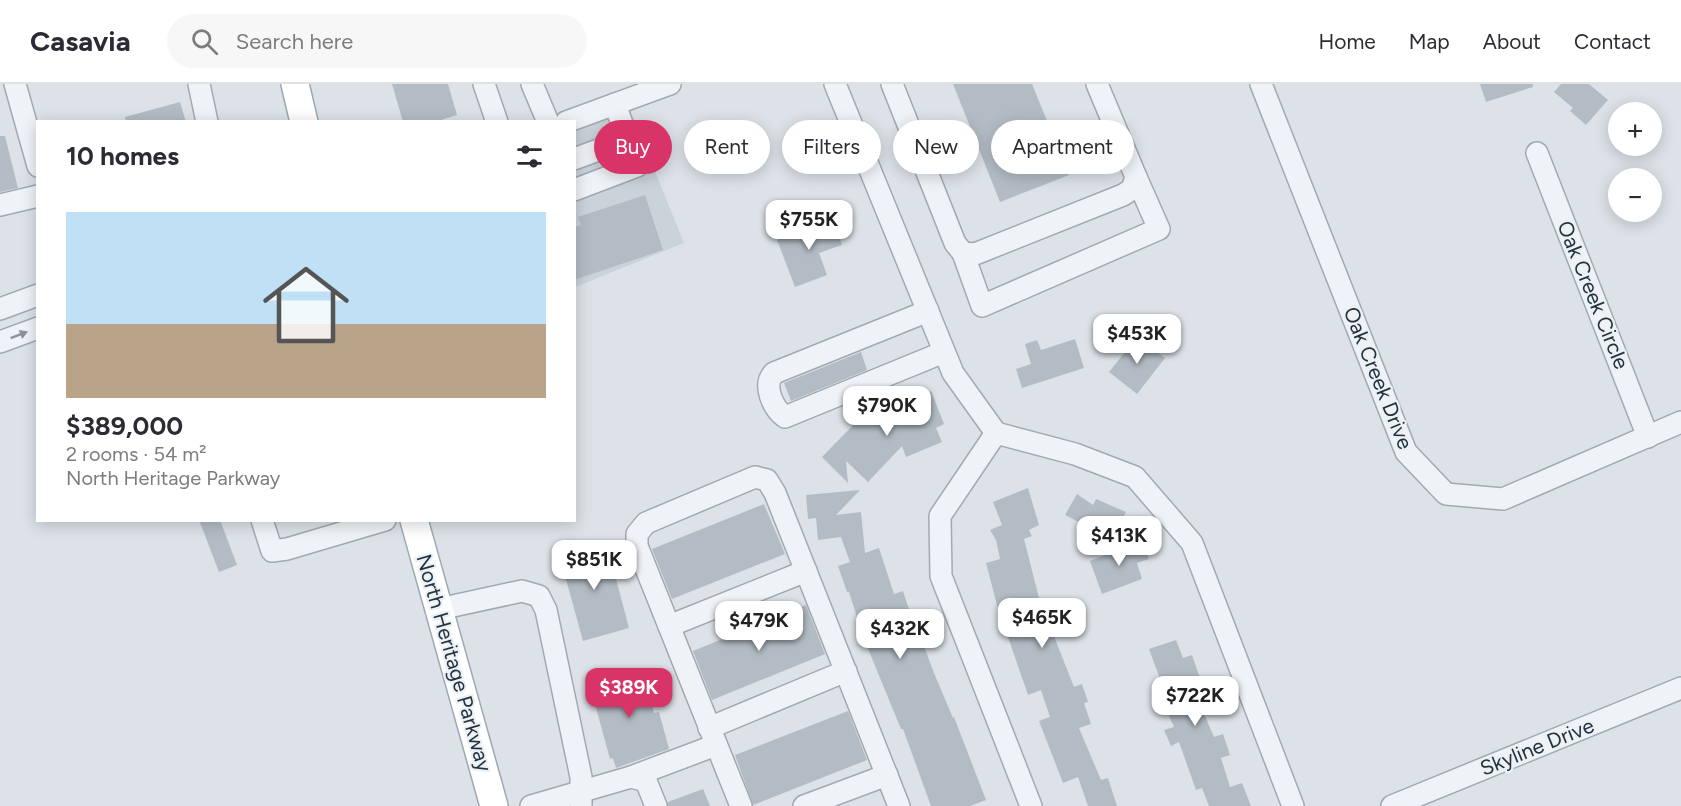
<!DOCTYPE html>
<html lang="en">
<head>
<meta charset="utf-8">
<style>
  :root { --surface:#fff; --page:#f7f7f7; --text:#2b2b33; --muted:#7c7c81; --line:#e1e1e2; --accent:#d93467 }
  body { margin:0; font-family:Figtree,sans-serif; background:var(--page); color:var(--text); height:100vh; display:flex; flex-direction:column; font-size:22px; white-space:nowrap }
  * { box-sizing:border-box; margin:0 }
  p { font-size:20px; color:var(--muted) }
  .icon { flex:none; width:33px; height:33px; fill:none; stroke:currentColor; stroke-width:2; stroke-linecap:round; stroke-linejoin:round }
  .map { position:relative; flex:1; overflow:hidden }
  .sheet { position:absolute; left:36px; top:36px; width:540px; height:402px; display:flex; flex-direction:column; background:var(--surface); border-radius:0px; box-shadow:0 3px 15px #0003 }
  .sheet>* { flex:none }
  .banner { position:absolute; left:594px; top:36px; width:570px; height:54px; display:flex; gap:12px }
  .buttons { position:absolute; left:1608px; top:18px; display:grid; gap:12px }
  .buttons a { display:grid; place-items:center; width:54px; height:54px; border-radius:50%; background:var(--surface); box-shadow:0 3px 15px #0003; font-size:30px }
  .price { position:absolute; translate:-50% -51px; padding:0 14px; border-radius:12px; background:#fff; color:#222; font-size:20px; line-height:39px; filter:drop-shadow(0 2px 3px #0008) }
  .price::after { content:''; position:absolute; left:50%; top:36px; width:18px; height:14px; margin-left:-9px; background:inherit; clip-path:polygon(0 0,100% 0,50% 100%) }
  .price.selected { background:var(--accent); color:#fff }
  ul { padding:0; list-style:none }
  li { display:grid; align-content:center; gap:12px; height:318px; padding:0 30px }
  li span { display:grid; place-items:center; height:186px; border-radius:0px; color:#555 }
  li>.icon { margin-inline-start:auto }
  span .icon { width:108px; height:108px; fill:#fffc; stroke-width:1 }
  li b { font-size:26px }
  h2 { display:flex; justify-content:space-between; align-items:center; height:72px; padding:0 30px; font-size:26px }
  .pill { padding:0 21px; border-radius:27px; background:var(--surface); box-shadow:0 3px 15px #0003; font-size:21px; line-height:54px }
  .pill.selected { background:var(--accent); color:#fff }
  header { display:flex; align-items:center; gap:36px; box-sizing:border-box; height:84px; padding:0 30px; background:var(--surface); border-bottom:2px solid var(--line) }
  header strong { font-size:28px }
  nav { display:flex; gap:33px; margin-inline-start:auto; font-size:21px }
  .search { width:420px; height:54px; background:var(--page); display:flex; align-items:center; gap:15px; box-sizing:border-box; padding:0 21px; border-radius:33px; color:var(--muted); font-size:22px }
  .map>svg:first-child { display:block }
  .built { fill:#cad2da }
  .building { fill:#b3bcc5 }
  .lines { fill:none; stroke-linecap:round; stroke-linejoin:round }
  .minor-casing { stroke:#a1aab2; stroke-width:24 }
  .major-casing { stroke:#9aa9b4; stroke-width:30 }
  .minor { stroke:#eff2f6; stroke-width:21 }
  .major { stroke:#fff; stroke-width:27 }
  .oneway { fill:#8a929a }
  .labels { text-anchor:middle; stroke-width:4.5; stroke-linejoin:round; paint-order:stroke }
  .street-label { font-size:21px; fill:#24323f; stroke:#ebf1f5 }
</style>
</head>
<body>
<header>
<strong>Casavia</strong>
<div class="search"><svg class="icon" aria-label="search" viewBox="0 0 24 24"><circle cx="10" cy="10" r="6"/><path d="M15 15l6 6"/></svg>Search here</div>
<nav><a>Home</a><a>Map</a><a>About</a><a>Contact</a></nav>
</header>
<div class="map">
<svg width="1681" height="722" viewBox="0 0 1681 722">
  <rect width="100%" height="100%" fill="#dce2e8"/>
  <path class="built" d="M628 21 684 159 575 203 574 40Z"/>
  <g class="building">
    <path d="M392 0H448L457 31 435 38H403Z"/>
    <path d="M953 0H1032L1069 91 1000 118Z"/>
    <path d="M1480 0H1533V3L1486 18Z"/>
    <path d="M1561 0H1589L1608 16 1586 41 1570 27 1573 24 1554 8Z"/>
    <path d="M180 18 186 38H126L125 33Z"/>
    <path d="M0 52H5L18 104 0 108Z"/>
    <path d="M645 111 663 166 574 196V143L581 141 578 133Z"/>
    <path d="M832 135 842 161 819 169 827 191 795 203 777 156Z"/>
    <path d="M1137 253 1165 274 1137 310 1109 288Z"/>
    <path d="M1075 255 1084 284 1022 304 1016 285 1031 280 1025 260 1037 256 1041 266Z"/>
    <path d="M861 268 867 286 791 317 784 299Z"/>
    <path d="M931 307 944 340 936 344 942 358 906 373 902 362 868 398 846 377 848 399 822 373 865 329 869 333Z"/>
    <path d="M1028 404 1039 441 1029 446 1032 452 1024 455 1039 514 1074 603 1082 600 1088 618 1084 619 1091 640 1079 644 1101 696 1108 694 1117 722H1088L1078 693 1063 699 1039 637 1050 633 1041 606 1028 611 997 521 986 479 1000 475 996 456 990 446 1002 441 993 418Z"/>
    <path d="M860 406 836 431 861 428 865 469 879 464 894 510 903 507 915 544 917 543 934 589 953 634 954 633 986 716 970 722H931L903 645H901L864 555 849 508H847L838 482 850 478 841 453 818 456 816 434 808 435 806 411Z"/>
    <path d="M1077 410 1093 421 1096 415 1126 428 1110 454 1065 431Z"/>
    <path d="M764 420 785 470 672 515 652 465Z"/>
    <path d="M199 436H220L237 481 219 488Z"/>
    <path d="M606 457 629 544 583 557 559 470Z"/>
    <path d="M1142 457 1149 475 1137 479 1142 495 1102 510 1090 477Z"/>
    <path d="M806 521 825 570 712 616 693 567Z"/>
    <path d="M1176 556 1183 574 1192 571 1202 600 1211 618 1201 623 1214 653 1223 650 1230 671 1221 674 1230 703 1242 699 1251 722H1209L1202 704 1196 706 1179 658 1171 662 1164 646 1174 643 1162 616 1167 614 1149 565Z"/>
    <path d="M643 587 654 629 659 628 669 665 616 684 613 674 610 675 590 602Z"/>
    <path d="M848 627 867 676 753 721 735 671Z"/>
    <path d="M703 705 710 722H668V718Z"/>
  </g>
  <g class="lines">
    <g class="minor-casing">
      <g id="minor">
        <path d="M15 0 38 82"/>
        <path d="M199 0 207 38"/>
        <path d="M484 0 497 38"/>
        <path d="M532 0 548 38"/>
        <path d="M835 0 953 289 996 349 1075 370 1135 393 1192 459 1293 722"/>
        <path d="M892 0 955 159 963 169 975 170 1123 111 1132 105 1136 93 1097 0"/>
        <path d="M1261 0 1406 368 1446 410 1503 415 1681 338"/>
        <path d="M566 38 670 0"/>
        <path d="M1537 69 1648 353"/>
        <path d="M574 75 628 55"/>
        <path d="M574 106 637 82 615 20"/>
        <path d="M0 121 38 112"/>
        <path d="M963 169 982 222 1159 145 1136 93"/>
        <path d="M0 225 38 211"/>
        <path d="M928 227 774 289C762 301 773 324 785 333L944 268"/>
        <path d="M0 258 38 244"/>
        <path d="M996 349 940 432 941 492 1031 722"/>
        <path d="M262 436 272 467 287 465 385 436"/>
        <path d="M439 525 522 507 539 512 546 526 581 693V722"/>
        <path d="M669 542 806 487"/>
        <path d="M709 644 846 587"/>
        <path d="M631 693 716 661"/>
        <path d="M531 722 631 693 646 697 656 722"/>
        <path d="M741 722 637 462V450L646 439 755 393 767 396 775 409 899 722"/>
        <path d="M804 722 887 691"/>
        <path d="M1392 722 1681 604"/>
      </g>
    </g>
    <g class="major-casing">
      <g id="major">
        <path d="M295 0 304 38"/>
        <path d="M414 436 494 722"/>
      </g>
    </g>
    <use href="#minor" class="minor"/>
    <use href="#major" class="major"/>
  </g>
  <defs><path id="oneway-solid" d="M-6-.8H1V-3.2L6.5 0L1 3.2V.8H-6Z" transform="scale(1.5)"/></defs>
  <use class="oneway" href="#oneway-solid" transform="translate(19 251) rotate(-21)"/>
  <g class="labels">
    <g class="street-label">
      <text transform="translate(1593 211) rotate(68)" y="7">Oak Creek Circle</text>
      <text transform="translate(1378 294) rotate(68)" y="7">Oak Creek Drive</text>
      <text transform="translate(454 579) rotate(74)" y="7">North Heritage Parkway</text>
      <text transform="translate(1537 663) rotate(-22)" y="7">Skyline Drive</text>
    </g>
  </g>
</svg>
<div class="buttons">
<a>+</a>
<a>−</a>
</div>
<b class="price" style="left:809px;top:167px">$755K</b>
<b class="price" style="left:1137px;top:281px">$453K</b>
<b class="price" style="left:887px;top:353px">$790K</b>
<b class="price" style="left:1119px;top:483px">$413K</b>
<b class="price" style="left:594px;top:507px">$851K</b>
<b class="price" style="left:1042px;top:565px">$465K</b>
<b class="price" style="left:759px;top:568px">$479K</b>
<b class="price" style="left:900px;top:576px">$432K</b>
<b class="price selected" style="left:629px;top:635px">$389K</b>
<b class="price" style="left:1195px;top:643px">$722K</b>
<div class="banner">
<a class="pill selected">Buy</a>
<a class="pill">Rent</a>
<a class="pill">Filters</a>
<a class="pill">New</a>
<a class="pill">Apartment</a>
</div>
<section class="sheet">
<h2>10 homes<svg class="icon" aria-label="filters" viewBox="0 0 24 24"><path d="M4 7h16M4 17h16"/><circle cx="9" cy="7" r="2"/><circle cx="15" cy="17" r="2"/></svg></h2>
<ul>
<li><span style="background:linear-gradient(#bfe0f5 60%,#b9a48a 0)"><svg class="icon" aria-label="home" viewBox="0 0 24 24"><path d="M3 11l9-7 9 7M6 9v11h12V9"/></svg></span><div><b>$389,000</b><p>2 rooms · 54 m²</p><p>North Heritage Parkway</p></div></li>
</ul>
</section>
</div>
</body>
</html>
